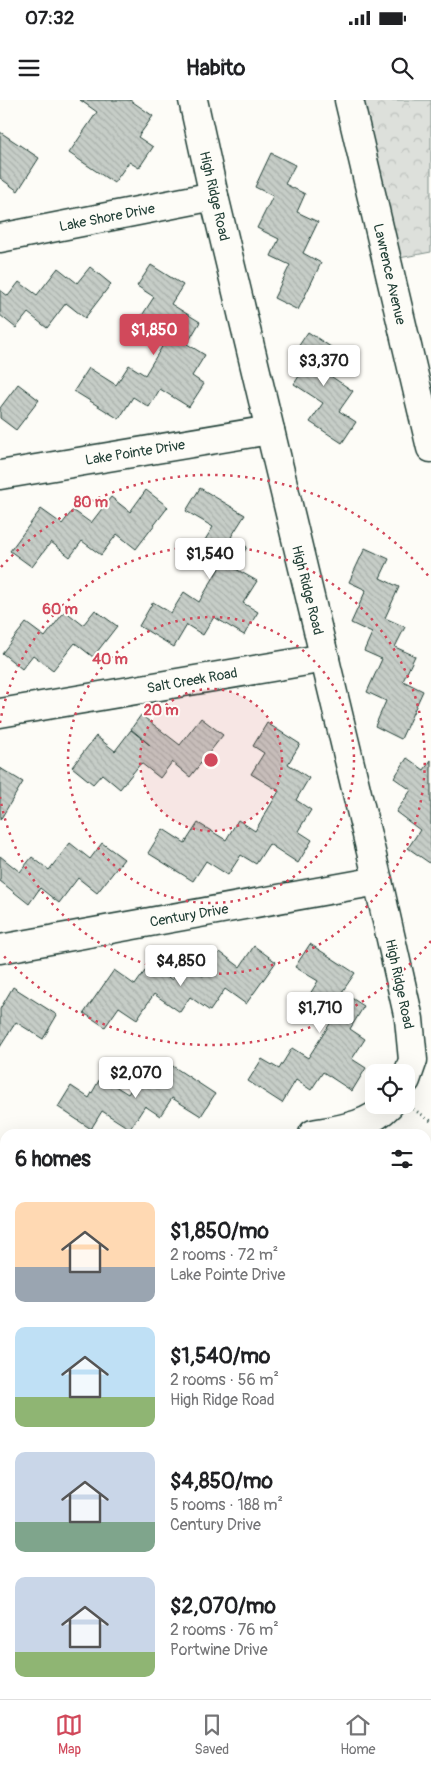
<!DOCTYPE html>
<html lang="en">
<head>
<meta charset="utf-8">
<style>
  :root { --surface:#fff; --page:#f2f2f2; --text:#202124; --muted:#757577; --line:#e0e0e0; --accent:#d1495b }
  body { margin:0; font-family:Pangolin,sans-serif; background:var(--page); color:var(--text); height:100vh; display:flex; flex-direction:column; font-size:19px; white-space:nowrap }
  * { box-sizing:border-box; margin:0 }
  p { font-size:16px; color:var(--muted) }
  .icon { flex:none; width:28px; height:28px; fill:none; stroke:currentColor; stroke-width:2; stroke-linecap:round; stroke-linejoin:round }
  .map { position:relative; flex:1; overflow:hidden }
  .drawer { position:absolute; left:0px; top:1029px; width:431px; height:571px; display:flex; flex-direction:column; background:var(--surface); border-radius:15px 15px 0 0; box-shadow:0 5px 20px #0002 }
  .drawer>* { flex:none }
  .tools { position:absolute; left:365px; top:964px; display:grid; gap:10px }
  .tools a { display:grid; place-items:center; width:50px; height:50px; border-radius:10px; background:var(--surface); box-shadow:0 5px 20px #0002; font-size:25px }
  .price { position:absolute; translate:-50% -42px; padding:0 11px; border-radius:5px; background:#fff; color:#222; font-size:16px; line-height:32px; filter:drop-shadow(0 1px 2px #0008) }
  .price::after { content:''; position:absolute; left:50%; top:30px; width:15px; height:11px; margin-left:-8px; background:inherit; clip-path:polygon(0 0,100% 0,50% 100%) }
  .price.on { background:var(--accent); color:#fff }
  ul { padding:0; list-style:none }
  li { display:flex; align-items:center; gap:15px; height:125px; padding:0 15px }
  li span { display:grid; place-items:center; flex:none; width:140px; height:100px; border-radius:10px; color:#555 }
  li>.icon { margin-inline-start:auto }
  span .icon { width:60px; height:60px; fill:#fffc; stroke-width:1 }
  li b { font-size:21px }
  h2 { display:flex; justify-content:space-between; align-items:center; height:60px; padding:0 15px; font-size:21px }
  .status { display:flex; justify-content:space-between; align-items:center; height:35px; padding:0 25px; background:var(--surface); direction:ltr }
  .status svg { height:14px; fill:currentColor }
  header { display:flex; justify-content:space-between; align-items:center; height:65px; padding:0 15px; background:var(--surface); font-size:22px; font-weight:800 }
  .tabs { display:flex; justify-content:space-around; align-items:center; height:70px; border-top:1px solid var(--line); background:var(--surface); font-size:14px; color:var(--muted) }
  .tabs a { display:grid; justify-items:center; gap:2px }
  .tabs .on { color:var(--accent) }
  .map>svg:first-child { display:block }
  .park { fill:url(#park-crowns); stroke:#7e8e88 }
  .building { fill:url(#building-back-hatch); stroke:#1f3d34 }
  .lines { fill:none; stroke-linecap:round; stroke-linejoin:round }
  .minor-casing { stroke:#1f3d34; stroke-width:31 }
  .path { stroke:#1f3d34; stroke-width:3; stroke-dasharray:1 4; stroke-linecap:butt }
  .minor { stroke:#fdfcf7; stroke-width:28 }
  .ring { fill:none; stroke:#d1495b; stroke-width:2.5; stroke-dasharray:2.5 5 }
  .labels { text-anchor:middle; stroke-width:4; stroke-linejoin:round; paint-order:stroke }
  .street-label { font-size:14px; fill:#1f3d34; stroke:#fdfcf7 }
  .centre { fill:#d1495b; stroke:#fdfcf7; stroke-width:2.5 }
  .ring-label { font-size:15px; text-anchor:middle; font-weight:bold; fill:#d1495b; stroke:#fdfcf7; stroke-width:4; stroke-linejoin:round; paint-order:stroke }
</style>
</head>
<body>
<div class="status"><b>07:32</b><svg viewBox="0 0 49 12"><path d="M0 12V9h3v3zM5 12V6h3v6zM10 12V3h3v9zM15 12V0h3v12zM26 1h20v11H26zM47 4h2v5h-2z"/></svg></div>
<header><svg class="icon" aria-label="menu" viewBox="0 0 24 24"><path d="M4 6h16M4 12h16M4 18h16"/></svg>Habito<svg class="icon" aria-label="search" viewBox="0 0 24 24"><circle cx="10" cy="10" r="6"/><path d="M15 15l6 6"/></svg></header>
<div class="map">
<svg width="431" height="1599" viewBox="0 0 431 1599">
  <defs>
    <pattern id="park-crowns" width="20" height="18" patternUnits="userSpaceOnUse" patternTransform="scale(1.25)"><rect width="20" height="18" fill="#dde0db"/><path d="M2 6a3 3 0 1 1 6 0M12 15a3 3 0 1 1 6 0" fill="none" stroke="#bdc1bd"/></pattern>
    <pattern id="building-back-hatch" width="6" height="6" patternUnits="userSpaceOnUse" patternTransform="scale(1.25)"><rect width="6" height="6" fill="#c6cdc7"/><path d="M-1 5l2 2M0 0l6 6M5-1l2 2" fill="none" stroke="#aab1ac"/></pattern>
  </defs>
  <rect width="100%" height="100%" fill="#fdfcf7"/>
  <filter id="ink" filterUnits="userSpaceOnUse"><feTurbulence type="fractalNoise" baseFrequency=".02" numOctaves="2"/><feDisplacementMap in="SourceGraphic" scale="10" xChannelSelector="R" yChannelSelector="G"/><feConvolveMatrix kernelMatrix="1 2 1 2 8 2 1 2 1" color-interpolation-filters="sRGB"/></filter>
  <g filter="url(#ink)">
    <path class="park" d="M362 0H431V152L394 159Z"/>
    <g class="building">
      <path d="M80 0H130L153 16 138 37 153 47 139 68 129 62 114 83 69 53 97 12Z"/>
      <path d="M0 32 39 58 18 91 0 78Z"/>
      <path d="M271 53 295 65 285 84 305 94 297 112 318 122 303 153 321 163 298 210 274 198 290 165 271 156 279 139 257 128 273 96 255 87Z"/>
      <path d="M151 165 183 185 171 204 200 222 187 244 205 255 192 276 204 284 189 307 160 289 149 307 133 297 119 319 74 291 89 268 116 285 129 265 145 275 169 235 141 217 154 197 137 186Z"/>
      <path d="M90 167 111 184 85 218 66 203 47 228 28 213 16 228 0 215V190L8 196 19 182 37 195 58 168 77 183Z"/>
      <path d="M308 232 340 253 326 273 353 291 339 311 356 322 342 343 310 322 323 303 294 284 308 262 294 253Z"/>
      <path d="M18 284 39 300 16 330 0 318V308Z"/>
      <path d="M200 388 245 415 231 437 247 447 234 468 257 481 243 503 258 512 244 535 214 517 203 535 187 525 174 547 139 526 153 502 171 513 184 492 199 502 223 462 200 448 213 427 186 411Z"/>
      <path d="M146 390 168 407 136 449 117 434 101 455 82 441 70 457 51 442 32 467 10 451 41 409 62 424 73 410 91 423 111 397 130 412Z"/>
      <path d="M365 448 389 459 380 478 399 487 385 518 405 527 395 547 415 556 403 581 423 591 401 639 375 626 386 601 367 592 382 559 364 551 372 533 351 523 366 490 349 482Z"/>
      <path d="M95 510 117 526 93 557 75 543 53 570 33 555 22 569 2 553 26 523 45 537 65 511 83 525Z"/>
      <path d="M141 615 180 645 201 618 223 635 190 677 172 662 160 678 141 663 120 689 102 674 93 684 72 667 96 636 115 651 131 630 151 646 131 629Z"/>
      <path d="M267 623 300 644 288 664 309 678 296 700 311 710 298 731 312 740 298 763 269 744 256 764 241 755 228 775 206 761 193 781 148 753 163 729 185 743 198 723 226 740 238 720 255 731 279 691 251 674 264 653 253 646Z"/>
      <path d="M407 658 424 670 431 660V764L408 748 420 730 396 712 411 690 394 678Z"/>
      <path d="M0 668 23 682 0 720Z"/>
      <path d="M70 743 90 759 102 743 124 759 97 793 78 778 59 803 40 788 29 804 0 781V756L20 772 32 757 49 770Z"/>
      <path d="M310 844 355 873 342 892 364 906 350 929 365 939 352 959 366 968 352 991 323 972 311 990 296 980 282 1003 248 981 262 959 279 969 292 948 308 958 333 919 305 902 318 881 295 867Z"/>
      <path d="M254 846 276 862 246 904 225 889 210 911 190 897 180 912 154 894 137 919 119 907 105 927 84 913 114 870 135 885 150 864 172 880 184 862 203 876 220 852 240 867Z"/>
      <path d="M13 887 57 915 43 939 16 922 0 947V909Z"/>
      <path d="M171 965 215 994 201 1016 172 998 160 1016 145 1006 130 1029 102 1011 91 1029 58 1007 71 986 89 998 101 977 128 994 141 974 159 985Z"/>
    </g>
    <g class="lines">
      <g class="minor-casing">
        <g id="minor">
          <path d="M193 0 214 96 378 781 409 919 413 960 406 980"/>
          <path d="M349 0 431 348"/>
          <path d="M0 138 214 96"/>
          <path d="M0 375 270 330"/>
          <path d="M0 613 325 558"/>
          <path d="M0 849 378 781"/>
          <path d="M313 1034C341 1029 369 1026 389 1005"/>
          <path d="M0 1089 5 1088"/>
          <path d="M426 1217 431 1216"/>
          <path d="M426 1244 431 1241"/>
        </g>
      </g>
      <path class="path" d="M413 1009 431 1021"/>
      <use href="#minor" class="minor"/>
    </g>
  </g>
  <circle cx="211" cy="660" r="71" fill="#d1495b" fill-opacity=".12"/>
  <g class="ring">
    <circle cx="211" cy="660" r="71"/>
    <circle cx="211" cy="660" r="143"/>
    <path d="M0 623A214 214 0 1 1 0 697"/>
    <path d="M431 841A285 285 0 0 1 1 853M1 467A285 285 0 0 1 431 479"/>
  </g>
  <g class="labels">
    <g class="street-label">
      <text transform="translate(215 96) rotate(77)" y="5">High Ridge Road</text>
      <text transform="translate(107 117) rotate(-11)" y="5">Lake Shore Drive</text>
      <text transform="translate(390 174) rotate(77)" y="5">Lawrence Avenue</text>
      <text transform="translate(135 352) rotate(-9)" y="5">Lake Pointe Drive</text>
      <text transform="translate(308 490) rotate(76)" y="5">High Ridge Road</text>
      <text transform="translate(192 580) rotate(-10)" y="5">Salt Creek Road</text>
      <text transform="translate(189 815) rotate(-10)" y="5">Century Drive</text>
      <text transform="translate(400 884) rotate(78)" y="5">High Ridge Road</text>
    </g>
  </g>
  <circle cx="211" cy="660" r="8" class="centre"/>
  <g class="ring-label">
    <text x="91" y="407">80 m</text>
    <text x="60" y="514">60 m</text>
    <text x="110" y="564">40 m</text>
    <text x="161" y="615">20 m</text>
  </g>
</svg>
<div class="tools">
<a><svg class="icon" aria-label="locate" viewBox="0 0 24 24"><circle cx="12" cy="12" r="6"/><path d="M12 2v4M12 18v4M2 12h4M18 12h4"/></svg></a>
</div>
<b class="price on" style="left:154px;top:256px">$1,850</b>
<b class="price" style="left:324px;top:287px">$3,370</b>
<b class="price" style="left:210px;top:480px">$1,540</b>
<b class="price" style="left:181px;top:887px">$4,850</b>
<b class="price" style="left:320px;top:934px">$1,710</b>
<b class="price" style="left:136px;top:999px">$2,070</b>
<section class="drawer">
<h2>6 homes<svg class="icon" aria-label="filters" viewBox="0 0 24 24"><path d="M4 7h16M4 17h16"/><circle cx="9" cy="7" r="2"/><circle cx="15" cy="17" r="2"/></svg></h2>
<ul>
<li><span style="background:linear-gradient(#ffd9b3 65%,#9aa5b1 0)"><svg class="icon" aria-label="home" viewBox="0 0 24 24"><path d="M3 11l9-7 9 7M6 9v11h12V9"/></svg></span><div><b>$1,850/mo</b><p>2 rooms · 72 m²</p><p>Lake Pointe Drive</p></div></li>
<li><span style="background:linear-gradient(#bfe0f5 70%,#8fb573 0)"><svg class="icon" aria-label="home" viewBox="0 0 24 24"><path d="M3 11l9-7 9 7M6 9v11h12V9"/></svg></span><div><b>$1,540/mo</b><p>2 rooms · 56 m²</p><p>High Ridge Road</p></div></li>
<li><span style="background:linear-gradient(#c9d6e8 70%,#7fa58c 0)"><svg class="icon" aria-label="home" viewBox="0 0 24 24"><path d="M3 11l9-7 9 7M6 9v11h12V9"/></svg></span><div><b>$4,850/mo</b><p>5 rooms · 188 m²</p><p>Century Drive</p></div></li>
<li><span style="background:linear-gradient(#c9d6e8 75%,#8fb573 0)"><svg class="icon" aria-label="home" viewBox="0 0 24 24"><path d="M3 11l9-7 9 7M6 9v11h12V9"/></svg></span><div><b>$2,070/mo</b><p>2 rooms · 76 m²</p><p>Portwine Drive</p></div></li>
</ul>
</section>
</div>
<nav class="tabs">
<a class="on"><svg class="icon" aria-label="map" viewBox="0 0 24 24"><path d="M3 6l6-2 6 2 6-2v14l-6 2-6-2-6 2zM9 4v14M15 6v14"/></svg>Map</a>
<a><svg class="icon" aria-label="saved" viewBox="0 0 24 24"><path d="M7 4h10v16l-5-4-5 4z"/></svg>Saved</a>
<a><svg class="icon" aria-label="home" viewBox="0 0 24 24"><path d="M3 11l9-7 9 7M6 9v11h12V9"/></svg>Home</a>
</nav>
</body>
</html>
